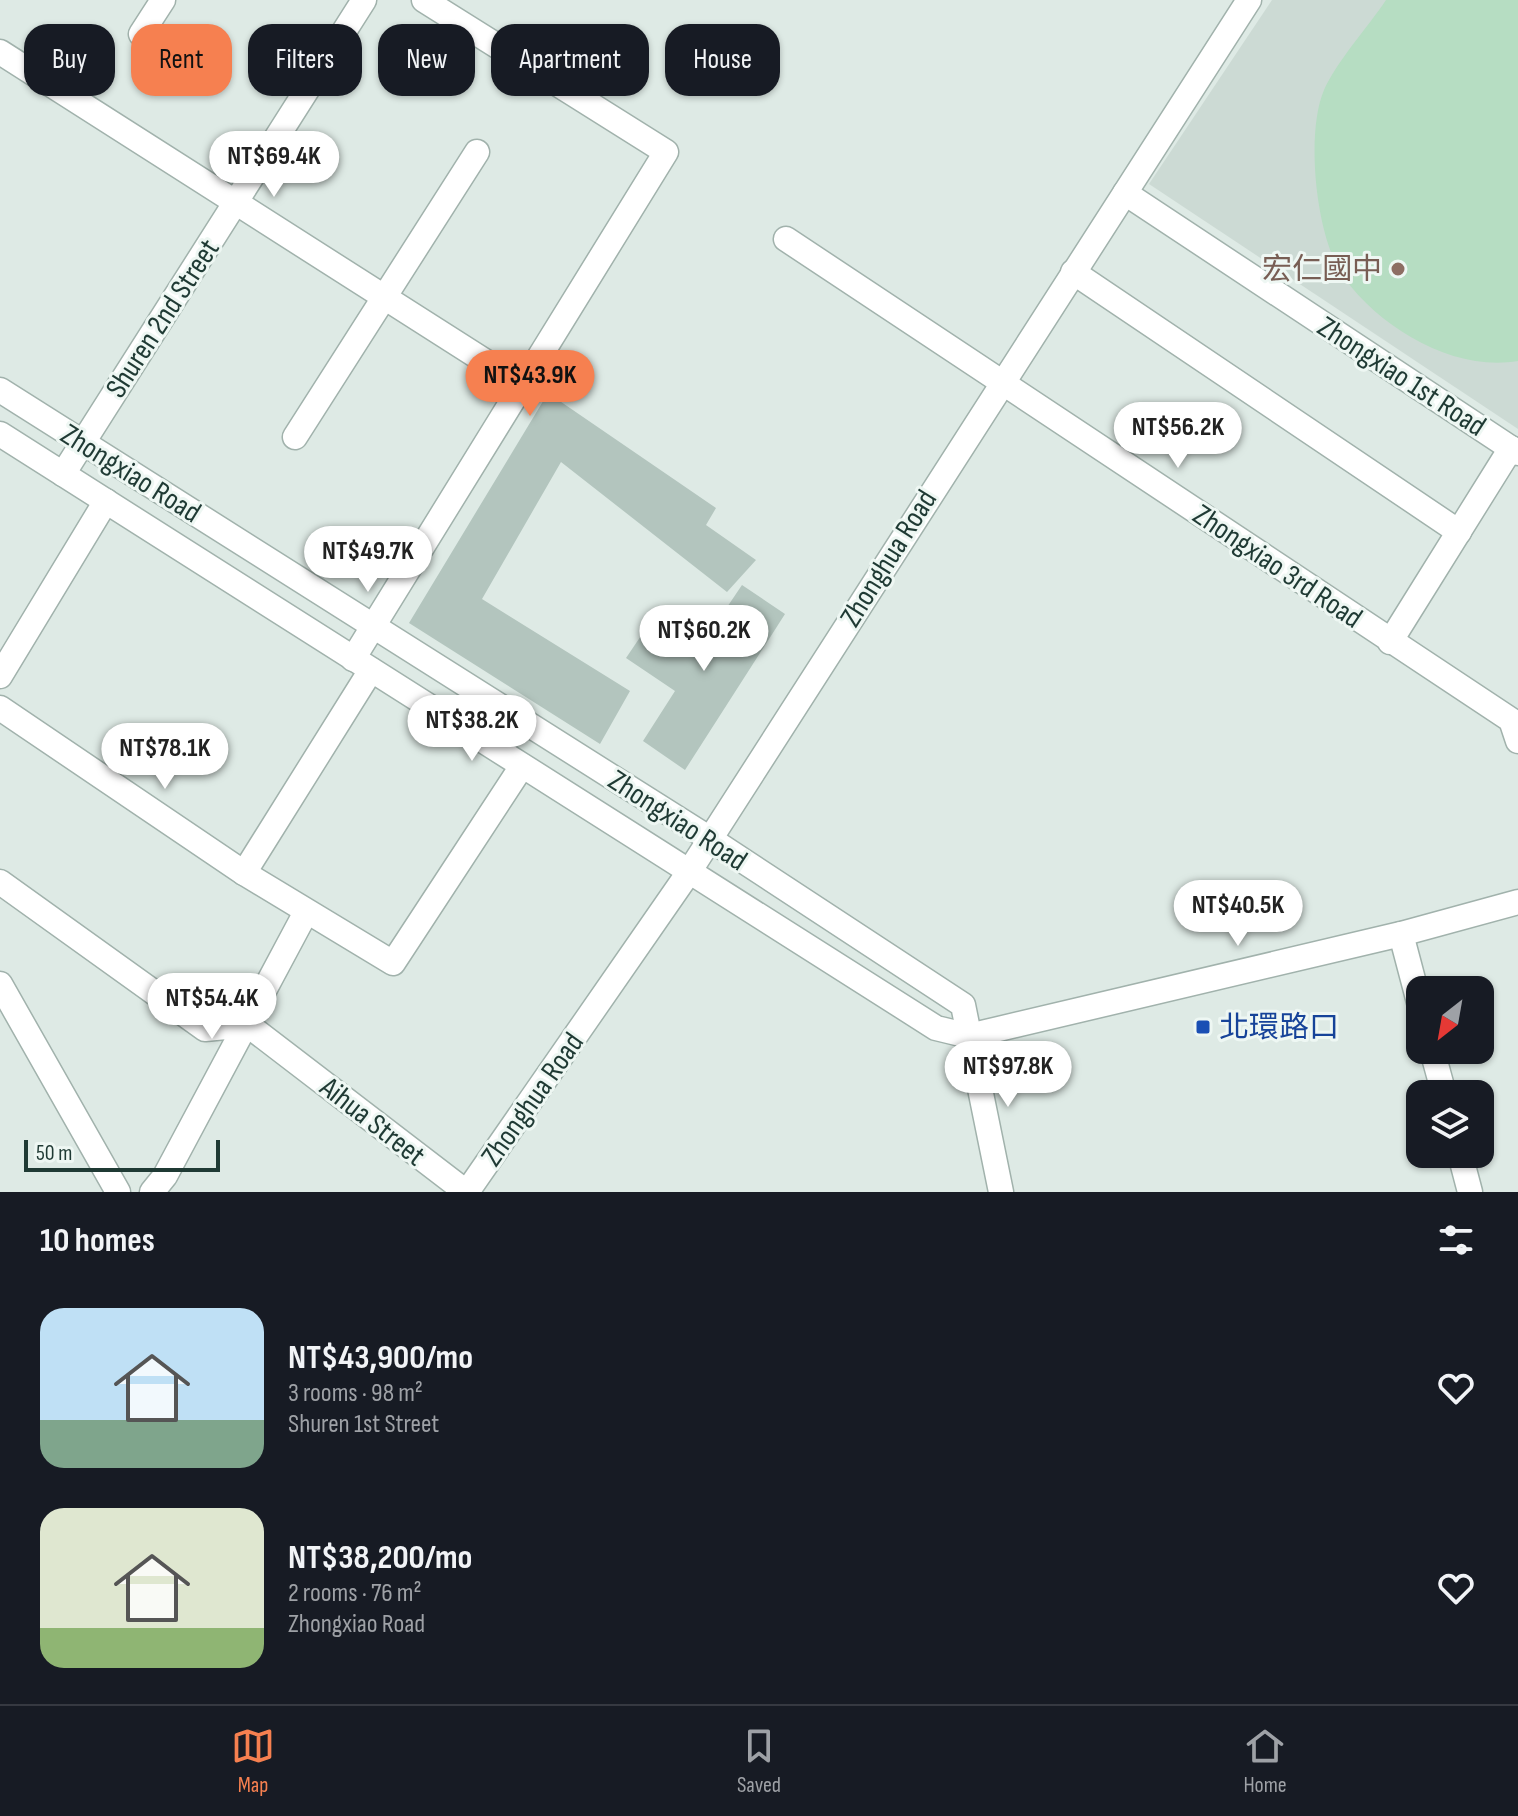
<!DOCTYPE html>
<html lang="en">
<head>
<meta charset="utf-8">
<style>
  :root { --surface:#171b24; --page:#20242c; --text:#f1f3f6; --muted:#9ea1a6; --line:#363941; --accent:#f68050 }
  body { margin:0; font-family:"Sofia Sans Condensed","Noto Sans TC",sans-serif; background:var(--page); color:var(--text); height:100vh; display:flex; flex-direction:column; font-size:30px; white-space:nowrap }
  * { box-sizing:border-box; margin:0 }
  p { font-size:26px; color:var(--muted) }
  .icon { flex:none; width:44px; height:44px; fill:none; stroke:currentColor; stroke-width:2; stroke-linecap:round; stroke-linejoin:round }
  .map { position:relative; height:1192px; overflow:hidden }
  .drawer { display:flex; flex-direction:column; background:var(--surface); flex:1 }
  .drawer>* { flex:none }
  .top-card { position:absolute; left:24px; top:24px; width:800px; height:72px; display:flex; gap:16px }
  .needle { width:52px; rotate:211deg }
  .controls { position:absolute; left:1406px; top:976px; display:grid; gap:16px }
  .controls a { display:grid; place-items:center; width:88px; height:88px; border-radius:16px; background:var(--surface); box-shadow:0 2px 6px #0004; font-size:40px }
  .scale { position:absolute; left:24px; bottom:20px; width:196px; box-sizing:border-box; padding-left:8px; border:4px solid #1f3a34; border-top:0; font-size:22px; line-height:28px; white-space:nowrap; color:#1f3a34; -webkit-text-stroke:6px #eef7f3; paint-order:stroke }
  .price { position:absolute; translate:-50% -68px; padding:0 18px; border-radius:28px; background:#fff; color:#222; font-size:26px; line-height:52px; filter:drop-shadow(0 2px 4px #0008) }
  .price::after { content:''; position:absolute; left:50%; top:48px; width:24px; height:18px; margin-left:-12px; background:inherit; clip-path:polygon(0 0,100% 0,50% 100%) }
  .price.active { background:var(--accent); color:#111 }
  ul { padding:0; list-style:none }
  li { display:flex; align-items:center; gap:24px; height:200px; padding:0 40px }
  li span { display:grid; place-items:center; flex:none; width:224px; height:160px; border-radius:24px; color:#555 }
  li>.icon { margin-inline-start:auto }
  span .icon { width:96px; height:96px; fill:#fffc; stroke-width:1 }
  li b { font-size:34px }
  h2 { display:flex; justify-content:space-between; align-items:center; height:96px; padding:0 40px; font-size:34px }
  .chip { padding:0 28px; border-radius:24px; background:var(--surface); box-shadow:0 2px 6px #0004; font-size:28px; line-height:72px }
  .chip.active { background:var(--accent); color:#111 }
  .tabs { display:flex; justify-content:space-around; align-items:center; height:112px; border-top:2px solid var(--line); background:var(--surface); font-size:22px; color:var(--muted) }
  .tabs a { display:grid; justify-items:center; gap:4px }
  .tabs .active { color:var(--accent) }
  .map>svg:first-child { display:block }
  .built { fill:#ccdad4 }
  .green { fill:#b6ddc2 }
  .building { fill:#b3c5be }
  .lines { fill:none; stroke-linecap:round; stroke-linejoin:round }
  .minor-casing { stroke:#a1b2ac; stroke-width:27 }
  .minor { stroke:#fff; stroke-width:24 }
  .education-dot { fill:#8d6e63; stroke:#eef7f3; stroke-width:3 }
  .transit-dot { fill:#1a4fb4; stroke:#eef7f3; stroke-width:3 }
  .labels { text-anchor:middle; stroke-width:6; stroke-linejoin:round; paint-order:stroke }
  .education-label { font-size:30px; fill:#785e54; stroke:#eef7f3; text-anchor:end }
  .street-label { font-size:30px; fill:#1f3a34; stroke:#eef7f3 }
  .transit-label { font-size:30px; fill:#164399; stroke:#eef7f3; text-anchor:start }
</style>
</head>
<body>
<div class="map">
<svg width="1518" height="1192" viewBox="0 0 1518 1192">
  <rect width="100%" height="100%" fill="#deeae5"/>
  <path class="built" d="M1272 0H1518V429L1149 184Z"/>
  <path class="green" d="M1386 0H1518V361C1454 372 1382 329 1345 279 1316 241 1305 134 1324 90 1337 61 1368 27 1386 0Z"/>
  <g class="building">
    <path d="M548 393 716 508 706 525 756 560 727 592 561 462 482 599 630 691 600 744 409 623Z"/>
    <path d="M742 585 785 614 685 770 643 741 675 691 626 658 649 624 694 656Z"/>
  </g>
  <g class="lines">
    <g class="minor-casing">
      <g id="minor">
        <path d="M141 34 163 0"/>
        <path d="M0 52 522 385"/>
        <path d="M1125 193 1518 453"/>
        <path d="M786 239 1511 720 1518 741"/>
        <path d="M1073 272 1459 532"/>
        <path d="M0 390 710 839 963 1005 1001 1192"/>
        <path d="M0 434 936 1028 969 1036 1401 934 1518 902"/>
        <path d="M295 437 477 152"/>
        <path d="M63 474 364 0"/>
        <path d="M1390 642 1511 448"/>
        <path d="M353 659 666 152 424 0"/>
        <path d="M0 676 106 501"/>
        <path d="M0 708 244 873 393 963 522 766"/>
        <path d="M244 873 371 670"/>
        <path d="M0 882 205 1029 248 1025 466 1192"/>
        <path d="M1401 934 1420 1006"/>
        <path d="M0 984 118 1192"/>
        <path d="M1432 1050 1444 1094"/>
        <path d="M1460 1154 1470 1192"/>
        <path d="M152 1192 165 1176 306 912"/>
        <path d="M467 1192 689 872 1249 0"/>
      </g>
    </g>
    <use href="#minor" class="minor"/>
  </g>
  <circle class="education-dot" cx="1398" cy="269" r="8"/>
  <rect class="transit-dot" x="1195" y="1019" width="16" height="16" rx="4"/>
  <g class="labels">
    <g class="education-label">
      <text x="1382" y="279">宏仁國中</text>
    </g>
    <g class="street-label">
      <text transform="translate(162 318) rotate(-57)" y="10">Shuren 2nd Street</text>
      <text transform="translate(1402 376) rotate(33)" y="10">Zhongxiao 1st Road</text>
      <text transform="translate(131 473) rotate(32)" y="10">Zhongxiao Road</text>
      <text transform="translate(888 558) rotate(-58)" y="10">Zhonghua Road</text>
      <text transform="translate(1278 566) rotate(34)" y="10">Zhongxiao 3rd Road</text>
      <text transform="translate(678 820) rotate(33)" y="10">Zhongxiao Road</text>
      <text transform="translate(532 1099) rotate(-55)" y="10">Zhonghua Road</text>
      <text transform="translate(373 1121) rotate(38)" y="10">Aihua Street</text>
    </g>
    <g class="transit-label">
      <text x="1219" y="1037">北環路口</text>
    </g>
  </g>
</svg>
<div class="controls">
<a><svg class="needle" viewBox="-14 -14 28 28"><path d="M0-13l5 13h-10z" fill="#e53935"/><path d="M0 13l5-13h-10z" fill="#9ea1a6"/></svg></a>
<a><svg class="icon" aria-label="layers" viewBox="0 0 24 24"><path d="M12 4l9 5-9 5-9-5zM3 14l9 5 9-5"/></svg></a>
</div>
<div class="scale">50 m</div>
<b class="price" style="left:274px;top:199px">NT$69.4K</b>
<b class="price active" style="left:530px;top:418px">NT$43.9K</b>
<b class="price" style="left:1178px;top:470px">NT$56.2K</b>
<b class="price" style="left:368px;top:594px">NT$49.7K</b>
<b class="price" style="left:704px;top:673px">NT$60.2K</b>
<b class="price" style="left:472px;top:763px">NT$38.2K</b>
<b class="price" style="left:165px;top:791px">NT$78.1K</b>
<b class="price" style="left:1238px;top:948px">NT$40.5K</b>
<b class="price" style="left:212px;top:1041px">NT$54.4K</b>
<b class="price" style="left:1008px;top:1109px">NT$97.8K</b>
<div class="top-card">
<a class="chip">Buy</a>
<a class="chip active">Rent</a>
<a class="chip">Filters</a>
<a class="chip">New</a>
<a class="chip">Apartment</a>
<a class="chip">House</a>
</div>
</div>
<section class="drawer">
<h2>10 homes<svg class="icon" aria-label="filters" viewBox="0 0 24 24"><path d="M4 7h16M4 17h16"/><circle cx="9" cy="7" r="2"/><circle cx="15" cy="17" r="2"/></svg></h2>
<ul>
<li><span style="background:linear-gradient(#bfe0f5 70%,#7fa58c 0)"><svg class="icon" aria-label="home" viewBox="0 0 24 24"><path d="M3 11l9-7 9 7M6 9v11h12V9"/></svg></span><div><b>NT$43,900/mo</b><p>3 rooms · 98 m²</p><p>Shuren 1st Street</p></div><svg class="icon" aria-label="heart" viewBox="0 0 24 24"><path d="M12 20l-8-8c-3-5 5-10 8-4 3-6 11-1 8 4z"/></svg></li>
<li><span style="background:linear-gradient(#dfe7d0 75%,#8fb573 0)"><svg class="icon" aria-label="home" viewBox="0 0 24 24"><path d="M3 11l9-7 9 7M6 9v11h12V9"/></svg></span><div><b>NT$38,200/mo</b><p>2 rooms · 76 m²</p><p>Zhongxiao Road</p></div><svg class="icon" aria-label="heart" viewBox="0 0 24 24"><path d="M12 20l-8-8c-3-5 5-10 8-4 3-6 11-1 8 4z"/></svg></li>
</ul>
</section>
<nav class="tabs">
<a class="active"><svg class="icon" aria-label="map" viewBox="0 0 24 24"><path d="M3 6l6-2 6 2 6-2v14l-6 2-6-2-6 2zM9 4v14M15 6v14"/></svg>Map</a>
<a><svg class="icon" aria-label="saved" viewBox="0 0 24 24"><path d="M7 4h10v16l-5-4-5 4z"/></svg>Saved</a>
<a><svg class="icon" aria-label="home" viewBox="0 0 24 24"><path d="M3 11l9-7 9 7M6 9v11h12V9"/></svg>Home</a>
</nav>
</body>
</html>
